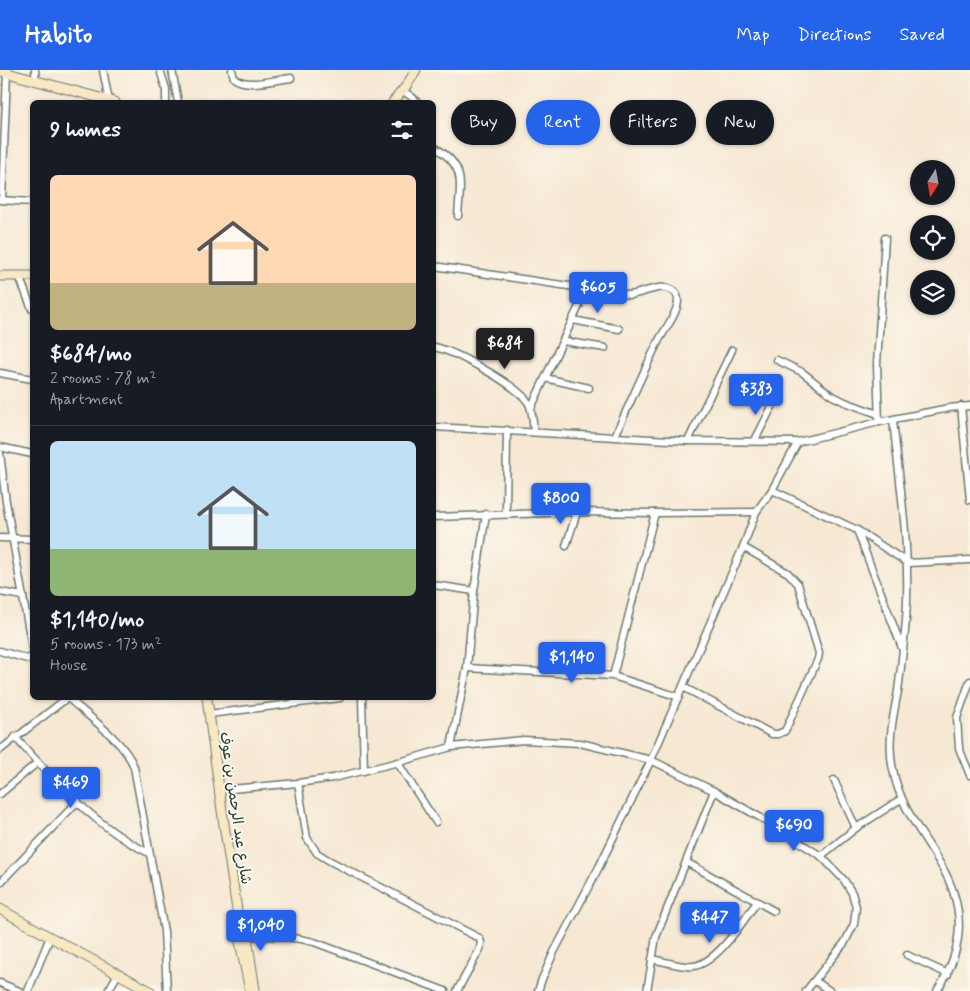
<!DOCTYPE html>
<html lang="en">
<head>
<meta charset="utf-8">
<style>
  :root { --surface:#171b24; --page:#20242c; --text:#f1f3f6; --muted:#9ea1a6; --line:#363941; --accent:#2563eb }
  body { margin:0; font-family:Mynerve,"Playpen Sans Arabic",sans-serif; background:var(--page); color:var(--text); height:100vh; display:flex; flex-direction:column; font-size:19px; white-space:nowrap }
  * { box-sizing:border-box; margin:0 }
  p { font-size:16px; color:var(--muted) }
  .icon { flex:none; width:28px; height:28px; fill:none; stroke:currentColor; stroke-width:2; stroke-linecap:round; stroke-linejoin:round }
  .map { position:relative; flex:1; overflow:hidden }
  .panel { position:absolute; left:30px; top:30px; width:406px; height:600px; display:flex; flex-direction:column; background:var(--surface); border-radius:8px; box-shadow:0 1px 4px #0004 }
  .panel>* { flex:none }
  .hud { position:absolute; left:451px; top:30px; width:444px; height:45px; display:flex; gap:10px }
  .needle { width:32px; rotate:191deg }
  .tools { position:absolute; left:910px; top:90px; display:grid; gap:10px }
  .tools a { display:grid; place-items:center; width:45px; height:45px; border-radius:50%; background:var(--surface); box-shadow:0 1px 4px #0004; font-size:25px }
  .price { position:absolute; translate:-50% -42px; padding:0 11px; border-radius:5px; background:var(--accent); color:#fff; font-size:16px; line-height:32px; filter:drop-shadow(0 1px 2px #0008) }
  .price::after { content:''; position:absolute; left:50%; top:30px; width:15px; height:11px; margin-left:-8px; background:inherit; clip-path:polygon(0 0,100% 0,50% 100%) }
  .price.current { background:#222; color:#fff }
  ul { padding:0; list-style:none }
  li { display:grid; align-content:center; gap:10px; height:265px; padding:0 20px }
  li+li { border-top:1px solid var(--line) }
  li span { display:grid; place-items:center; height:155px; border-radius:8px; color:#555 }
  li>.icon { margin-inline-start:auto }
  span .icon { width:90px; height:90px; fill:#fffc; stroke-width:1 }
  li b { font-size:21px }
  h2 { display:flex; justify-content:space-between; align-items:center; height:60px; padding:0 20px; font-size:21px }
  .tag { padding:0 18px; border-radius:22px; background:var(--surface); box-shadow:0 1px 4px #0004; font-size:18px; line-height:45px }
  .tag.current { background:var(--accent); color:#fff }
  header { display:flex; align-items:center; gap:30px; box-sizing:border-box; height:70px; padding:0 25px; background:var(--accent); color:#fff }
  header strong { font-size:24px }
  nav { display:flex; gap:28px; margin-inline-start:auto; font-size:18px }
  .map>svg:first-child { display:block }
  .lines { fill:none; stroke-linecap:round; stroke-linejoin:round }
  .street-casing { stroke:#6a796c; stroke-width:9 }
  .secondary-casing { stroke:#6a796c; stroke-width:11 }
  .street { stroke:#fff; stroke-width:6 }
  .secondary { stroke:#f8e8c3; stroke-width:9 }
  .labels { text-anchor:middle; stroke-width:4; stroke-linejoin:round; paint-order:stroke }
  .street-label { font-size:15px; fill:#1f3d34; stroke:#fbf7ec }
</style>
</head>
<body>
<header>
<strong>Habito</strong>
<nav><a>Map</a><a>Directions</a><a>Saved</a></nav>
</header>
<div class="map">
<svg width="970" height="921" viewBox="0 0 970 921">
  <rect width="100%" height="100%" fill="#fbf7ec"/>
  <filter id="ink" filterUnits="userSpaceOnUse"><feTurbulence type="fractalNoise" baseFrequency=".02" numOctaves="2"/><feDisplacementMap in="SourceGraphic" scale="10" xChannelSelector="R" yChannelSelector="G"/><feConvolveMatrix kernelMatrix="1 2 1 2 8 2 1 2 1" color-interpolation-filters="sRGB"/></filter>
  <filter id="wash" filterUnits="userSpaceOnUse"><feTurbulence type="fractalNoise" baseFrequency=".0096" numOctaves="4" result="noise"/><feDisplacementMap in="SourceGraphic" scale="20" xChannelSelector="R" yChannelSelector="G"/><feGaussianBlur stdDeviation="1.12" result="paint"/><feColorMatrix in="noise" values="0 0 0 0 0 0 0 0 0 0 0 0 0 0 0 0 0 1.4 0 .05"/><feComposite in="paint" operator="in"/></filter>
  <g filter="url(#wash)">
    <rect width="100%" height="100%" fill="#f6e8d3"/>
  </g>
  <g filter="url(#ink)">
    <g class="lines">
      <g class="street-casing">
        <g id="street">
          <path d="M35 0 36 11"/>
          <path d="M103 0 109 31"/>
          <path d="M160 0 166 19V32"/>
          <path d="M172 0 178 32"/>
          <path d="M232 0 234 8C246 18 276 10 291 8"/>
          <path d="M403 21 412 27 417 32"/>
          <path d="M434 77C467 96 460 113 458 146"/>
          <path d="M0 130 32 132"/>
          <path d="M2 130 7 3"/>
          <path d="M434 196 629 225C642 224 663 212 673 221 677 223 678 227 678 231 677 245 664 260 658 272 643 303 629 335 615 366"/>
          <path d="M19 206 32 239"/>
          <path d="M573 250 619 259"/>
          <path d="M563 271 605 278"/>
          <path d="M434 277C455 281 515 314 528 332 533 340 533 353 534 362"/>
          <path d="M777 290 802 302 831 325 845 332 878 344"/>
          <path d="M0 303 32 309"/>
          <path d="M545 308 589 318"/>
          <path d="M961 336 970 430"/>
          <path d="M531 338 579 236"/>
          <path d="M893 350C900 416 911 483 906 550 904 573 901 598 898 621 893 647 887 673 893 700 901 738 919 758 938 790 966 835 966 877 937 921"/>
          <path d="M879 352 877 294 885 168"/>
          <path d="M434 357 688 371 798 372 879 352 949 338 970 336"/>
          <path d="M755 370 775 331"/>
          <path d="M688 371 732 280"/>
          <path d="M0 377 32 384"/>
          <path d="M0 383 6 432 32 578"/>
          <path d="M772 420 857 460 908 493 970 490"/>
          <path d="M506 444 507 360"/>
          <path d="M434 447 577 442 655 443 756 442"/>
          <path d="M857 460 902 578"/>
          <path d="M0 468 32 469"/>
          <path d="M566 476 577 442"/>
          <path d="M434 515 474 521"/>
          <path d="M0 522 23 526"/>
          <path d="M0 581 24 588 28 589 32 586"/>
          <path d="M467 598 613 606 679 627"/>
          <path d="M613 606 655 443"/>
          <path d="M970 611 957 648 959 678 970 705"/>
          <path d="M683 617 772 664H778L785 661 818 589 819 583 798 514 788 503 743 477"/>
          <path d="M68 628C88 646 125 672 134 697L164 861 167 921"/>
          <path d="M362 628 364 701"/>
          <path d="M209 644 340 628"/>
          <path d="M15 667C54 710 96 758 149 783"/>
          <path d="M451 677 467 598 474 521 486 444"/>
          <path d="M0 680 67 628"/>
          <path d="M397 692 436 752"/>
          <path d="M834 710 856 758"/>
          <path d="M298 713 307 768 317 783 330 791 479 868 481 872 480 879 457 921"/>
          <path d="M219 720 298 713 333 708 403 691 451 677 524 670 580 673 651 690 714 721 761 748 821 786 844 810 852 823 856 837 854 854 845 872 806 921"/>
          <path d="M0 724 38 692"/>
          <path d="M821 786 856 758 901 729"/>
          <path d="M686 792 774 841"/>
          <path d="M0 813 78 731"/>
          <path d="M243 867C267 865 291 866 314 872L445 921"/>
          <path d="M907 885 948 904"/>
          <path d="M652 889C663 891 684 898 694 896 718 892 743 851 757 832"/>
          <path d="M815 911 830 921"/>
          <path d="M0 913 19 921"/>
          <path d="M28 921 50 867"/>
          <path d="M108 921 118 904"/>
          <path d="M538 921 542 909 554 882 599 797 651 690 743 477 756 442 772 420 798 372"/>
          <path d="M647 921 656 867 714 721"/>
        </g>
      </g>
      <g class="secondary-casing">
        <g id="secondary">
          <path d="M0 1 115 32"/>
          <path d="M393 32 407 15 416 0"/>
          <path d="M0 206H32"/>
          <path d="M207 628 223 748 239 853V867L250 921"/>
          <path d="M0 839 50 867 150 921"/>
          <path d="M240 853 247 867 255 920"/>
        </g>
      </g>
      <use href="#street" class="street"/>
      <use href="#secondary" class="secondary"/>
    </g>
  </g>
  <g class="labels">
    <g class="street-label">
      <text transform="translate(236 738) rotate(82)" y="5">شارع عبد الرحمن بن عوف</text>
    </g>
  </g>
</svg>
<div class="tools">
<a><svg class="needle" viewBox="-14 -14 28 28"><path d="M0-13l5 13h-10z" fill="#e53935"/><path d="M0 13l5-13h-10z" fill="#9ea1a6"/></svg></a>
<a><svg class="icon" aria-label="locate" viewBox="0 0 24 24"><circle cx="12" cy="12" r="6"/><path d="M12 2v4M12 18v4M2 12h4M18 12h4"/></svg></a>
<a><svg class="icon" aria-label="layers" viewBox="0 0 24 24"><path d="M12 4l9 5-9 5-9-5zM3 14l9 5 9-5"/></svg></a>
</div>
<b class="price" style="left:598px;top:244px">$605</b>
<b class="price current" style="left:505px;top:300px">$684</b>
<b class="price" style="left:756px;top:346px">$383</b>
<b class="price" style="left:561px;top:455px">$800</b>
<b class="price" style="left:572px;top:614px">$1,140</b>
<b class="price" style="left:71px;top:739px">$469</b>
<b class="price" style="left:794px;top:782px">$690</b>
<b class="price" style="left:710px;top:874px">$447</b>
<b class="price" style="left:261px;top:882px">$1,040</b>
<div class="hud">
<a class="tag">Buy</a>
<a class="tag current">Rent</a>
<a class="tag">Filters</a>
<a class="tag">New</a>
</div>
<section class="panel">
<h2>9 homes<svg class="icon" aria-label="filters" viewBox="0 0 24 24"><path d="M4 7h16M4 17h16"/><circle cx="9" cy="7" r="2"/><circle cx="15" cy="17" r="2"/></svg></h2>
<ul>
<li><span style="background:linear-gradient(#ffd9b3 70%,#c2b280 0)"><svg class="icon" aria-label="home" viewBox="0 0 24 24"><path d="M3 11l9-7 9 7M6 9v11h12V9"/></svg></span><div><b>$684/mo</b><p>2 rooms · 78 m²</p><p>Apartment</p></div></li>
<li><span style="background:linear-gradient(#bfe0f5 70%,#8fb573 0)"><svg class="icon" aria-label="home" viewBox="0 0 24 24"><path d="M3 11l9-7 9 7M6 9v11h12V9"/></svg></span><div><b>$1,140/mo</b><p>5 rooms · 173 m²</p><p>House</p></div></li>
</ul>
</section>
</div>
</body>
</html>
